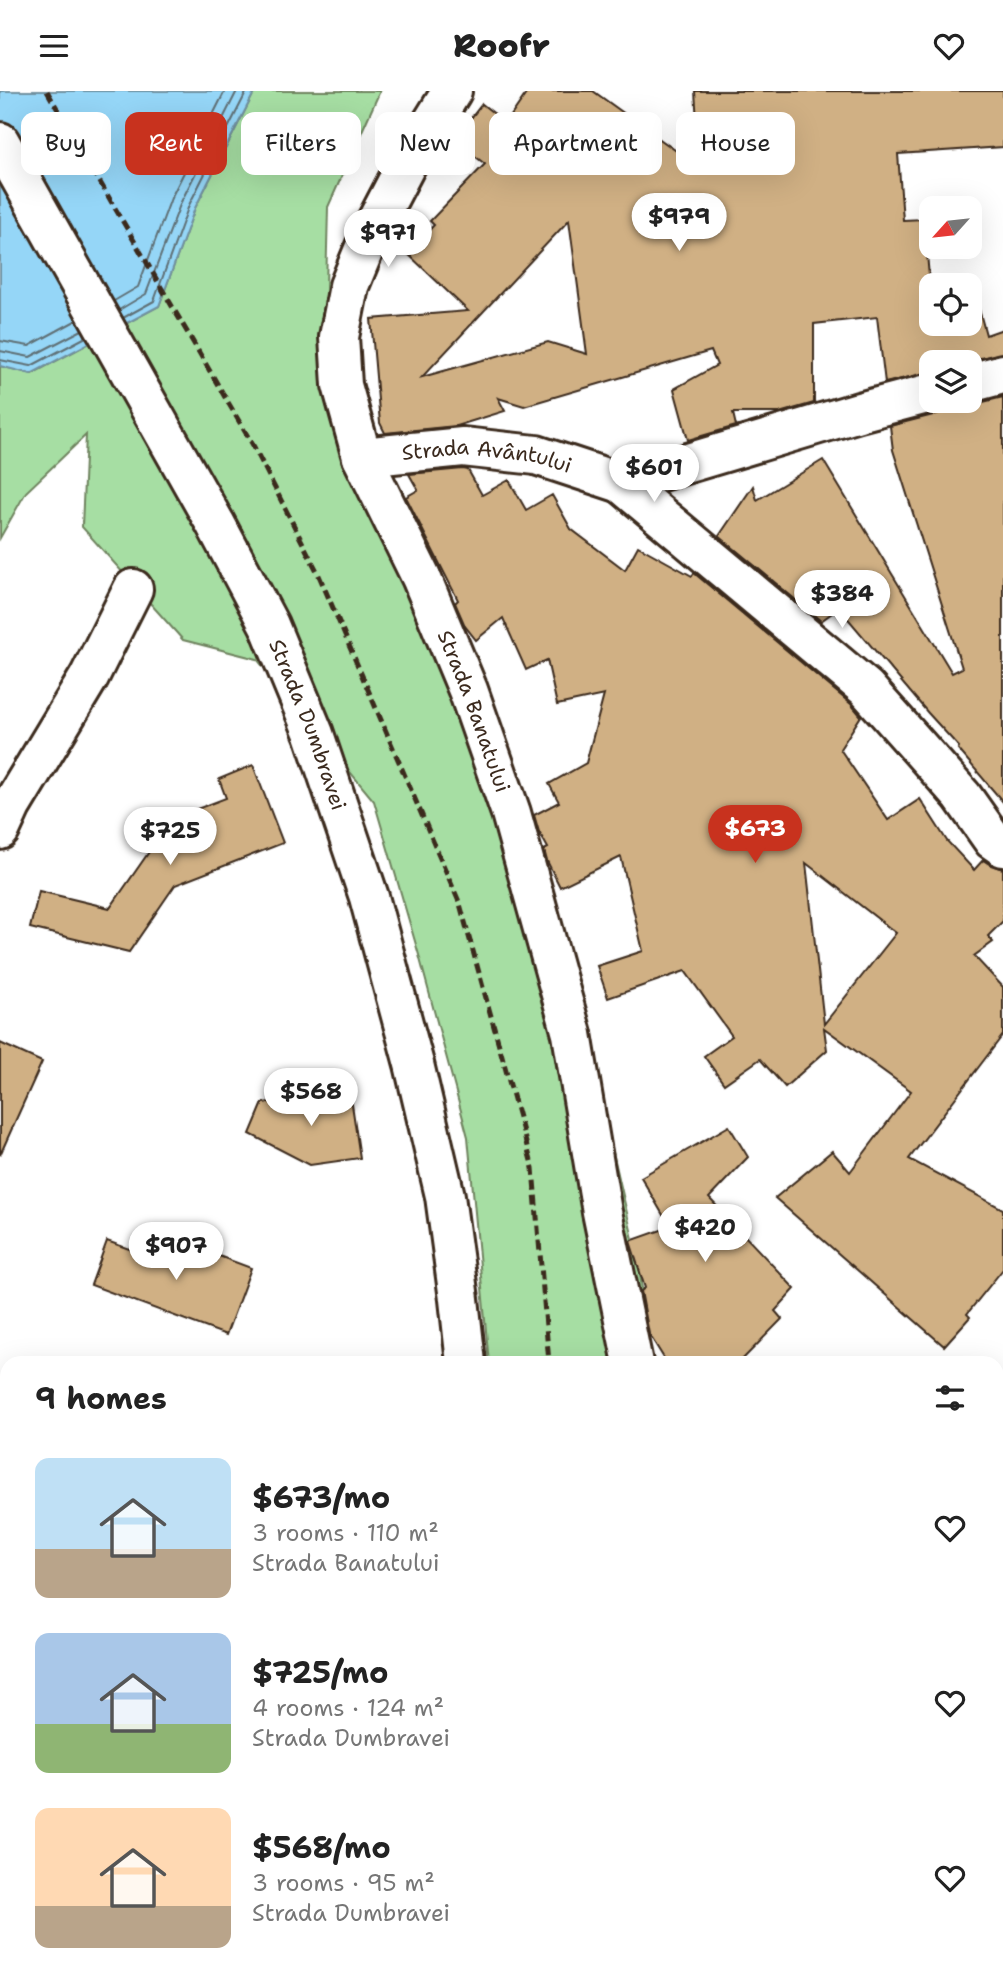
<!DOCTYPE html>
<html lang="en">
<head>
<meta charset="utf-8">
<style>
  :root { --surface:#fff; --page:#f2f2f2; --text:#222; --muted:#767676; --accent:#c8321e }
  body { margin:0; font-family:"Shantell Sans",sans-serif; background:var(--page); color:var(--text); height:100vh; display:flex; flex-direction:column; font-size:26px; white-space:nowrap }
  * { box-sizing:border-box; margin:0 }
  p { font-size:23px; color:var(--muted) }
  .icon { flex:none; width:38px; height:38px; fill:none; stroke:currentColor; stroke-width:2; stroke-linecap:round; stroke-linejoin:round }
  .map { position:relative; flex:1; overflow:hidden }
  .panel { position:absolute; left:0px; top:1265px; width:1004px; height:625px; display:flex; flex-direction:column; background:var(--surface); border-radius:21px 21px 0 0; box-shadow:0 7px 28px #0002 }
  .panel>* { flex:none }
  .top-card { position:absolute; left:21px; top:21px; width:962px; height:63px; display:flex; gap:14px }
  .needle { width:46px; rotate:243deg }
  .controls { position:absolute; left:919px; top:105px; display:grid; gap:14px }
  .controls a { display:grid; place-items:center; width:63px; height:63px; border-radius:14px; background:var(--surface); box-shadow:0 7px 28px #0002; font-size:35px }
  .price { position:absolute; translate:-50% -60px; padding:0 16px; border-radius:24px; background:#fff; color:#222; font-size:23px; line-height:46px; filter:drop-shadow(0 2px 4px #0008) }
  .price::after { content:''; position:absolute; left:50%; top:42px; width:21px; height:16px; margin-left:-10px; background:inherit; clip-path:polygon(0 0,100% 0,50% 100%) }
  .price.on { background:var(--accent); color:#fff }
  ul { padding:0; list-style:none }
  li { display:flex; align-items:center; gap:21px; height:175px; padding:0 35px }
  li span { display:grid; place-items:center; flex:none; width:196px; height:140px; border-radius:14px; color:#555 }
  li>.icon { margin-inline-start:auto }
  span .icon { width:84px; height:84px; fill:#fffc; stroke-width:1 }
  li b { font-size:30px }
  h2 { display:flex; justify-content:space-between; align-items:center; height:84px; padding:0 35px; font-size:30px }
  .chip { padding:0 24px; border-radius:14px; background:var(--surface); box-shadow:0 7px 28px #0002; font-size:24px; line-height:63px }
  .chip.on { background:var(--accent); color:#fff }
  header { display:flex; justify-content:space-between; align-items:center; height:91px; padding:0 35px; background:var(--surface); font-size:32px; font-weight:800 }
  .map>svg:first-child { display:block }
  .green { fill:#a6dea3; stroke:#708460; stroke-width:2 }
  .water { fill:#95d6f7; stroke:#7191a0; stroke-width:2 }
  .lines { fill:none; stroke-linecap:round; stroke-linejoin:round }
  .shore { stroke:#5f6f75; stroke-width:2 }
  .building { fill:#d0b084; stroke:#3b2a1e; stroke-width:2; fill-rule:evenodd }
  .minor-casing { stroke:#3b2a1e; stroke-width:44 }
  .major-casing { stroke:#3b2a1e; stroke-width:44 }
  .minor { stroke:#fff; stroke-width:38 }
  .major { stroke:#fff; stroke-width:38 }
  .rail { stroke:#3b2a1e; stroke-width:5; stroke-dasharray:10 5; stroke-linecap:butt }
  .labels { text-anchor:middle; stroke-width:5; stroke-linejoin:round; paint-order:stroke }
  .street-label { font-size:21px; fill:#3b2a1e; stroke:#fff }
</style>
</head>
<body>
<header><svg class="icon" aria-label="menu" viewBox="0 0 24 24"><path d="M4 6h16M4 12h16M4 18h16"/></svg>Roofr<svg class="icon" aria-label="heart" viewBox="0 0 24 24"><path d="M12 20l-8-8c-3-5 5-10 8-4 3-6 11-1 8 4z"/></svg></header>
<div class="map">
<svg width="1003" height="1889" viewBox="0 0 1003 1889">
  <rect width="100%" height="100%" fill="#fff"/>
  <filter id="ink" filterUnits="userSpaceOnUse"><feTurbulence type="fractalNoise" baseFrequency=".0143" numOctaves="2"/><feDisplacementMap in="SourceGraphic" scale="14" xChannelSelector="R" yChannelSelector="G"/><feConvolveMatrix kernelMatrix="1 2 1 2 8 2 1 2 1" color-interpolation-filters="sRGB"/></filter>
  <g filter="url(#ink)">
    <path class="green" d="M255 0H380L328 116 324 279 588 953 639 1174 651 1272H489L468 1046 419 864 374 710 257 568 183 549 82 436 86 344 26 401 0 447V275L32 283 159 215 195 117Z"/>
    <path class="water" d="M0 0H255L195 117 159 215 31 283 0 275Z"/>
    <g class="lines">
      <g class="shore">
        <path d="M114 210 138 196 171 107 225 0"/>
        <path d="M119 219 146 203 181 111 237 0"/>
        <path d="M123 227 154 210 189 114 247 0"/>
        <path d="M0 250 29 255 77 229"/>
        <path d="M0 260 30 266 82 239"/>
        <path d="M0 269 31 275 86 246"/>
      </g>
    </g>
    <g class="building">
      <path d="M528 0H593L700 77 695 0H1003V56L898 63 903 129 924 128 931 209V233H970V202L974 200 986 244 1003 238V262L963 271H931V281L885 292 877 226 814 233V312L779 322H733L736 335 688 349 674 298 717 274 711 260 524 315 498 307 505 320 456 335 385 342 380 332 371 228 468 220 407 162 434 134 430 130 485 73 454 49 482 13 506 32ZM569 129 587 263 548 251 422 286Z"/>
      <path d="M1003 306V711L958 658 959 656 928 622 839 517 821 530 719 445 753 395 757 409 823 369 952 582 962 577 893 359 890 335 937 323 946 318 951 310H958L965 313H975Z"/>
      <path d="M463 378 468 379 482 404 509 389 526 419 552 404 571 438 625 479 638 455 692 485 694 482 851 613 861 625 840 658 888 729 920 708 947 750 974 779 983 769 991 774 1003 778V830L988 845 993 851 974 865 1003 896V944L909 1068 1003 1118V1178L967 1223 970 1226 944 1255 775 1107 832 1060 850 1081 911 1000 824 937 827 959 785 996 760 968 724 993 704 965 732 945 685 880 608 907 597 875 643 860 621 766 560 796 547 770 544 759 548 757 539 741 534 724 559 711 549 693 586 672 604 604 557 614 547 569 526 579 503 527 476 549 465 535 455 512 458 509 406 406 418 399 409 383ZM806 772 896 842 824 933Z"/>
      <path d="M253 674 283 752 175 794 129 861 30 837 39 800 110 817 151 758 188 743 181 724 226 707 219 688Z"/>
      <path d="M0 952 42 971 0 1064Z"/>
      <path d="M350 1000 360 1067 310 1074 250 1043 263 1012Z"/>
      <path d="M729 1035 748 1066 709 1107 795 1198 775 1220 782 1228 739 1272H667L649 1243 641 1200 645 1197 630 1150 670 1136 641 1086Z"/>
      <path d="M168 1146 251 1177 226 1244 91 1194 107 1150 160 1169Z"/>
    </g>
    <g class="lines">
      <g class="minor-casing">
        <g id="minor">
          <path id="s1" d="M452 0 406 74 372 139 349 195 339 246 342 294 362 366 421 486 468 599 511 722 572 943 602 1121 633 1272"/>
          <path d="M970 292 1003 283"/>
          <path id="s2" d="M362 366 463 356 536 364 621 392 859 321 931 302"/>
          <path d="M621 392 866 597 962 705 993 749 1003 756"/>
          <path d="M0 739 11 715 89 586 133 498"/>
          <path d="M998 1486 1003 1478"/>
          <path d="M699 1883V1889"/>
          <path d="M745 1889 748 1883"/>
        </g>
      </g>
      <g class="major-casing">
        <g id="major">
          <path id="s3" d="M0 51 215 432 269 534 314 643 369 806 414 973 445 1105 459 1208 466 1272"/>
          <path d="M505 1883V1889"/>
        </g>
      </g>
      <use href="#minor" class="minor"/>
      <use href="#major" class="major"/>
      <g class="rail">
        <path d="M47 0 254 356 318 482 460 813 533 1077 549 1272"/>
        <path d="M592 1883 593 1889"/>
      </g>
    </g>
  </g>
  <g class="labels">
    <g class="street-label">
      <text dy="7" stroke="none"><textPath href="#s2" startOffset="126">Strada Avântului</textPath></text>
      <text dy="7" stroke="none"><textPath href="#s1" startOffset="674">Strada Banatului</textPath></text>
      <text dy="7" stroke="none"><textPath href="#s3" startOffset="660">Strada Dumbravei</textPath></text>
    </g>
  </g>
</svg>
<div class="controls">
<a><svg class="needle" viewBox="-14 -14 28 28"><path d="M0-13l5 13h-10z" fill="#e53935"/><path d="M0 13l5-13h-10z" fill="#767676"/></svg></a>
<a><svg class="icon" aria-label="locate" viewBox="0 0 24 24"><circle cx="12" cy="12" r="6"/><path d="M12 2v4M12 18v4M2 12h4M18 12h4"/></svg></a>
<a><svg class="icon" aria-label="layers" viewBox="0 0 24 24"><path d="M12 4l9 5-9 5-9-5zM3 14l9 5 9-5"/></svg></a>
</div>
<b class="price" style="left:679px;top:162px">$979</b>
<b class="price" style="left:388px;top:178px">$971</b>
<b class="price" style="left:654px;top:413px">$601</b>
<b class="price" style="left:842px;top:539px">$384</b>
<b class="price on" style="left:755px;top:774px">$673</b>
<b class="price" style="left:170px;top:776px">$725</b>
<b class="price" style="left:311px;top:1037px">$568</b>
<b class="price" style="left:705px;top:1173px">$420</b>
<b class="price" style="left:176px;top:1191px">$907</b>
<div class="top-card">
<a class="chip">Buy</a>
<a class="chip on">Rent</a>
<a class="chip">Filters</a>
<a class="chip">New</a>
<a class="chip">Apartment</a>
<a class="chip">House</a>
</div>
<section class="panel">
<h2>9 homes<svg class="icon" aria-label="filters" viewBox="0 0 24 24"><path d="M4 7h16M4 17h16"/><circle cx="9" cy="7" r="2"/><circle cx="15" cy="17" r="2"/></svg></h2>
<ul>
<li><span style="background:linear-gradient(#bfe0f5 65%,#b9a48a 0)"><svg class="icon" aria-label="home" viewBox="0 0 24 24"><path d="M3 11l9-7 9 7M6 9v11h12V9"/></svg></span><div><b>$673/mo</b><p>3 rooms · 110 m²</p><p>Strada Banatului</p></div><svg class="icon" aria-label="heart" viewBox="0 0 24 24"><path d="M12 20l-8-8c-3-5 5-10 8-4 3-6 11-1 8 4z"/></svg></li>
<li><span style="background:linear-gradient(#a9c7e8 65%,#8fb573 0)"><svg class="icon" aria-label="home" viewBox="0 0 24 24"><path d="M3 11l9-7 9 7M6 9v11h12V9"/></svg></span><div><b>$725/mo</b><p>4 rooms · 124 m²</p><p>Strada Dumbravei</p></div><svg class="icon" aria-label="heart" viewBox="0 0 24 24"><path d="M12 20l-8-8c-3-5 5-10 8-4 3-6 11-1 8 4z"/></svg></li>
<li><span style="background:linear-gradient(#ffd9b3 70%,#b9a48a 0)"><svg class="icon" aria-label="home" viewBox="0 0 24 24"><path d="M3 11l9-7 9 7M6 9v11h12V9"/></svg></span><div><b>$568/mo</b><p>3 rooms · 95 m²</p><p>Strada Dumbravei</p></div><svg class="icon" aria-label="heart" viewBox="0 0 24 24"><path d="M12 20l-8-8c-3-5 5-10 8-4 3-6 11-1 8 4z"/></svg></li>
</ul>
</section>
</div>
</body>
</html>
